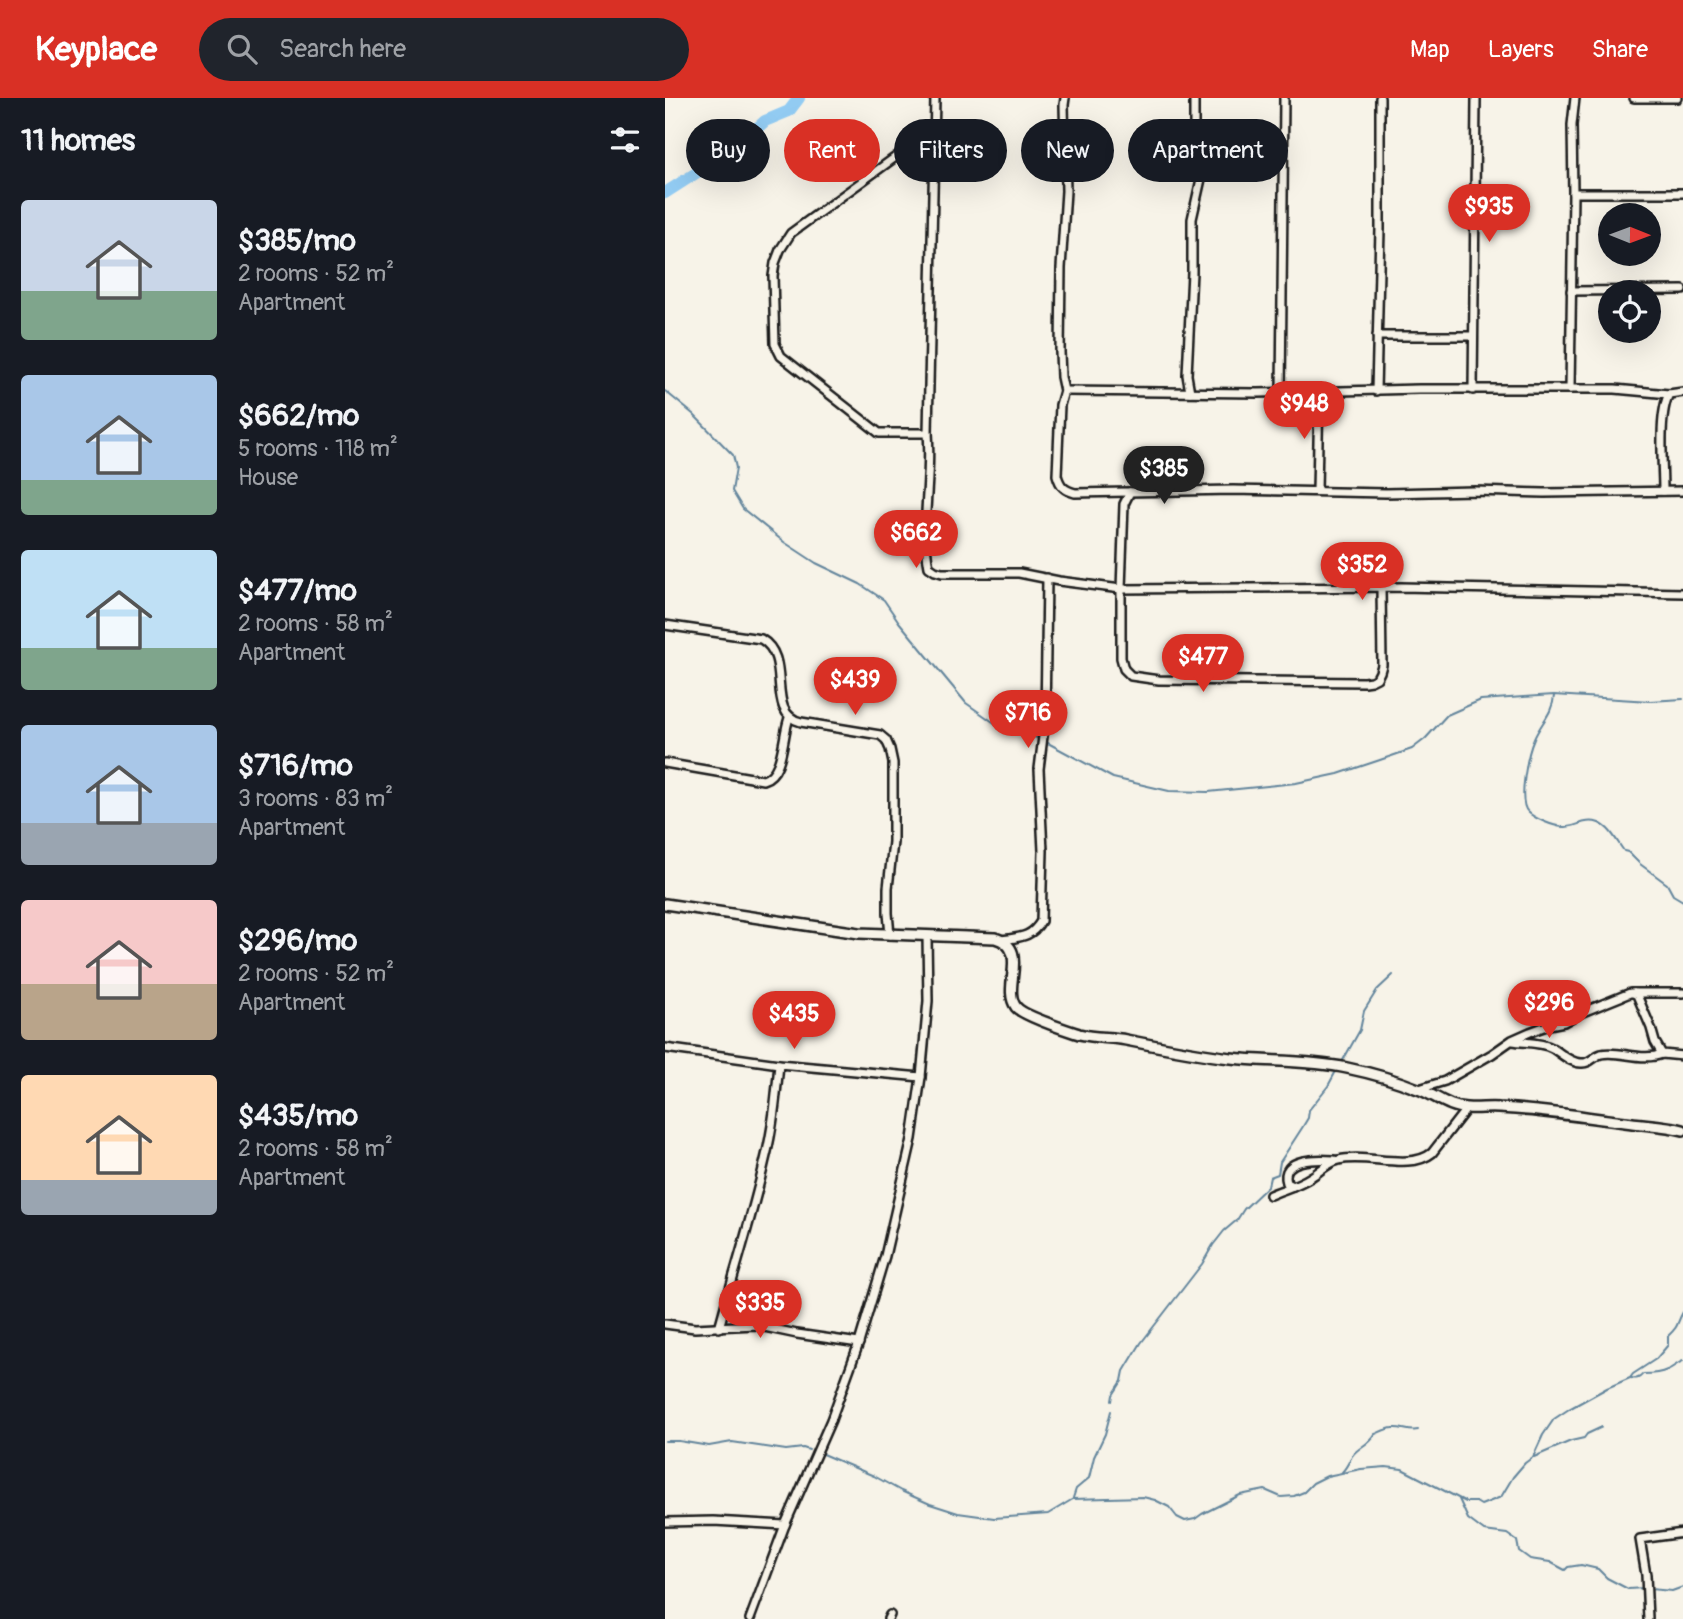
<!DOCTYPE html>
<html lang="en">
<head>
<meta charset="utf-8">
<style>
  :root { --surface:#171b24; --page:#20242c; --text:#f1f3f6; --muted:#9ea1a6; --accent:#d93025 }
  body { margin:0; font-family:Pangolin,sans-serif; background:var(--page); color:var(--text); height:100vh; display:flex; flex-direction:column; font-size:26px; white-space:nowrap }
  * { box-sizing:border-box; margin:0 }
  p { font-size:23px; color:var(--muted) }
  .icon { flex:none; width:38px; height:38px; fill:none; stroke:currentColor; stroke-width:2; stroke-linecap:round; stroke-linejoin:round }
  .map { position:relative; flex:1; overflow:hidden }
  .panel { display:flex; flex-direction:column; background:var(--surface); width:665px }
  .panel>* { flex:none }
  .hud { position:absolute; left:21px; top:21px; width:665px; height:63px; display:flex; gap:14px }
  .needle { width:46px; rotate:91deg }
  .buttons { position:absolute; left:933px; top:105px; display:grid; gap:14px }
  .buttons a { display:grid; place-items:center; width:63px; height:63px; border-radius:50%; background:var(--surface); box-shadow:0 7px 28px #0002; font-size:35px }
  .price { position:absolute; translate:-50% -60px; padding:0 16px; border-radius:24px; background:var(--accent); color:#fff; font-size:23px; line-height:46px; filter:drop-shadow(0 2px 4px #0008) }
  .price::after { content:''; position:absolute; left:50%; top:42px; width:21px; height:16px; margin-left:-10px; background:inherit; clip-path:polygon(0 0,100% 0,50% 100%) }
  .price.current { background:#222; color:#fff }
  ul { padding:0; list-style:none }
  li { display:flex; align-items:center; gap:21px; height:175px; padding:0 21px }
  li span { display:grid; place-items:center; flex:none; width:196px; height:140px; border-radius:7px; color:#555 }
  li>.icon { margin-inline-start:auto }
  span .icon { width:84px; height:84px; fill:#fffc; stroke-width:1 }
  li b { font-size:30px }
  h2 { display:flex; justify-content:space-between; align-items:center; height:84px; padding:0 21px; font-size:30px }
  .chip { padding:0 24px; border-radius:32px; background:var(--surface); box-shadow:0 7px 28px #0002; font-size:24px; line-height:63px }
  .chip.current { background:var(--accent); color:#fff }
  header { display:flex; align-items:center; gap:42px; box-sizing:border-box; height:98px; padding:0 35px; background:var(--accent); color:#fff }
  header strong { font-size:33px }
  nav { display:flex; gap:38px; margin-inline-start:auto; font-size:24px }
  .search { width:490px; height:63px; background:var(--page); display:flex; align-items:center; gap:18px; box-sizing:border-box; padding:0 24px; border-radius:38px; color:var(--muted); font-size:26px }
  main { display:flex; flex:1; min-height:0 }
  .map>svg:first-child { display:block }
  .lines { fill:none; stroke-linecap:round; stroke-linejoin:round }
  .stream { stroke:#63859c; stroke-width:2 }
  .river { stroke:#92cbf2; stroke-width:12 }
  .minor-casing { stroke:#1c1c1c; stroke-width:12 }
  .tertiary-casing { stroke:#1c1c1c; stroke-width:14 }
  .minor { stroke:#f7f3e8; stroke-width:7 }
  .tertiary { stroke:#f7f3e8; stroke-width:9 }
</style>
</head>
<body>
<header>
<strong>Keyplace</strong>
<div class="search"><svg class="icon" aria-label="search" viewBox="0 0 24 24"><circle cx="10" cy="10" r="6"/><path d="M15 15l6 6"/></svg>Search here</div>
<nav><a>Map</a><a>Layers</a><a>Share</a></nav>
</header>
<main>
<section class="panel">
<h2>11 homes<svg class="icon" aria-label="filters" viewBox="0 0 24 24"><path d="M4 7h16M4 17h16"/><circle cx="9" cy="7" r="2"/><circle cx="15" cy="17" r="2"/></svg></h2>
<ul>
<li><span style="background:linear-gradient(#c9d6e8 65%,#7fa58c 0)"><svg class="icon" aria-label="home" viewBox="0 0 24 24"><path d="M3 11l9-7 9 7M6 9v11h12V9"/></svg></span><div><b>$385/mo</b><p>2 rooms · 52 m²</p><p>Apartment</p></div></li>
<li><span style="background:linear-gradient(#a9c7e8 75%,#7fa58c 0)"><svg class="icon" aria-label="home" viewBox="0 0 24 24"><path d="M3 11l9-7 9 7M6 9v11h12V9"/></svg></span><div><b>$662/mo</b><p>5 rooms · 118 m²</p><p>House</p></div></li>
<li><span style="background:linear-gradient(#bfe0f5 70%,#7fa58c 0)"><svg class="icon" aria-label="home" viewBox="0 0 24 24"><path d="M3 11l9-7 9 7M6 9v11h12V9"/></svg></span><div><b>$477/mo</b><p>2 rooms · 58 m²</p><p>Apartment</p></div></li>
<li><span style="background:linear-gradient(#a9c7e8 70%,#9aa5b1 0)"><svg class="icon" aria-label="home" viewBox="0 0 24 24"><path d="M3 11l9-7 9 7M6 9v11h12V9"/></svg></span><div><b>$716/mo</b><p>3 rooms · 83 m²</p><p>Apartment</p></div></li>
<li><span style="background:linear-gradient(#f6c9c9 60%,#b9a48a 0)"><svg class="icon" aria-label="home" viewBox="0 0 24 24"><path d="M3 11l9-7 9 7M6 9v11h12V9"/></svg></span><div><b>$296/mo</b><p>2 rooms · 52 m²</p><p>Apartment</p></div></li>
<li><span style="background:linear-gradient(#ffd9b3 75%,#9aa5b1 0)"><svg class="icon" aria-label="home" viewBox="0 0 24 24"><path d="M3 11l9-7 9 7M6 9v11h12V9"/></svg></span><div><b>$435/mo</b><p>2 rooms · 58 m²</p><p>Apartment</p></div></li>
</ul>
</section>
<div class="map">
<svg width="1018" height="1521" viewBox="0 0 1018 1521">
  <rect width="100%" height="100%" fill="#f7f3e8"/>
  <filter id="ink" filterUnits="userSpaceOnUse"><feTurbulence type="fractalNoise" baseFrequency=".0143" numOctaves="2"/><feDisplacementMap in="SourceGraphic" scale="14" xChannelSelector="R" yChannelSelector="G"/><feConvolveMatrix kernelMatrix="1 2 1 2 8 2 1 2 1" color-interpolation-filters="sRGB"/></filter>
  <g filter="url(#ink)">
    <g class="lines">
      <g class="stream">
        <path d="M0 293 28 316 68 357 71 370 67 393 78 411 119 444 151 465 195 486 219 502 234 524 301 605 338 631 376 641"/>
        <path d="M889 598C888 615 875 626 869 641 863 654 852 704 863 714 870 721 888 728 898 729 911 730 919 720 934 725 946 730 952 744 959 753L963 754 975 766 1002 786 1008 797 1018 803"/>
        <path d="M381 644 448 680 504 693 543 694 631 685 673 676 712 663 747 651 760 641 782 617 816 602 889 597 985 603 1018 601"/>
        <path d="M677 964 695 932 699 913 712 892 728 877"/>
        <path d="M966 1280C971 1281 974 1281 978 1276 986 1276 994 1276 1002 1272 1008 1270 1012 1265 1018 1263"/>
        <path d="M447 1303 448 1297 457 1283 459 1273 476 1245 537 1166 548 1147 559 1133 572 1122 579 1111 603 1088 605 1079 613 1076 615 1064 637 1030 643 1020 644 1012 663 988 670 975"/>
        <path d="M0 1343H14L44 1348 67 1344 121 1352 138 1350 144 1352"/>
        <path d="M155 1355 209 1378 236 1393 265 1406 293 1415 329 1420 383 1416 408 1401 478 1399 490 1402 504 1409 512 1419 520 1423 530 1421 537 1416 575 1397 600 1392 616 1399 629 1398 639 1394 648 1385 662 1378 696 1371 721 1369 737 1371 801 1404H811L816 1407 836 1399 848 1379 860 1365 868 1359 878 1337 889 1321 904 1311 942 1290 965 1280 968 1276 991 1261 1003 1247V1238C1015 1227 1011 1226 1018 1214"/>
        <path d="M869 1359 906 1343 919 1340 922 1336 937 1329"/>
        <path d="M677 1374C682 1369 684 1363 687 1358 693 1349 704 1347 710 1336 715 1334 723 1330 728 1330 737 1329 744 1334 753 1332"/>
        <path d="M408 1400 411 1391 424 1380 429 1359 440 1336 446 1313"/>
        <path d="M794 1401 803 1421 819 1433 842 1436 852 1443 854 1453 865 1461 885 1464 900 1472 903 1469 916 1467 933 1471 942 1480 963 1491 979 1490"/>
        <path d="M985 1491 1007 1493 1018 1489"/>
      </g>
      <path class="river" d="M0 95 70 50 100 23 124 13 134 0"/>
      <g class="minor-casing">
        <g id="minor">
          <path d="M270 0 263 335C267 380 255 424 264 469L270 473 277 475H354L394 483 456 491 736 489 1018 495"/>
          <path d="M400 0 399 7 401 93 396 170 395 254 396 279 399 293 395 307 392 377C395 388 399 392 410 395L568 392 721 395 810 393 879 395 1018 393"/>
          <path d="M969 0H1012"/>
          <path d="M908 95H1018"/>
          <path d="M906 193 1018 192"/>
          <path d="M712 238H808"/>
          <path d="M905 291 908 95 907 27 910 0"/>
          <path d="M808 292 811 0"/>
          <path d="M399 293 593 295 754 291H950L1004 296"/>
          <path d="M711 293 715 131V0"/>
          <path d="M525 294 522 277 527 174V121L536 81 529 54V0"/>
          <path d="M616 295 619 0"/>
          <path d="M263 335H214L116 258 110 246 108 178 110 165 115 152 126 135 232 58 244 53 269 50"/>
          <path d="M652 393 654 294"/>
          <path d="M998 393C998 369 993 316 1004 296L1018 294"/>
          <path d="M465 394 459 406 456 491V560L459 571 466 578 494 582 699 584 706 583 712 580 715 574 717 567 716 490"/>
          <path d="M0 527 96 541C129 560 99 615 136 624L215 637 221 642 225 651 228 665V744L223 790V815L225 837"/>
          <path d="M0 665 98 682C119 676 117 639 124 620"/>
          <path d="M337 842C355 839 366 840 376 823L378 753 374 671 380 622 382 480"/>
          <path d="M969 895 972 897 986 930 990 944 997 956 1018 958"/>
          <path d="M848 943C860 945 876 944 887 950 896 955 905 965 916 965 925 966 929 958 936 956 954 952 978 964 997 956"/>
          <path d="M0 950 114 966 256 979"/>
          <path d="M754 991 780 983 827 956 847 942 865 934 884 927 899 924 913 916 965 895H1018"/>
          <path d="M628 1088 622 1085C614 1059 654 1061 669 1062"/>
          <path d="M605 1097C619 1091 634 1087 646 1079 656 1073 663 1064 674 1062 701 1055 745 1073 767 1055L802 1010"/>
          <path d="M0 1226 30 1230 90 1227 132 1236 194 1245"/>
          <path d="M54 1230C69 1174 87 1119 100 1062 108 1031 111 998 114 966"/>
          <path d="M0 1424 48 1423 120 1427"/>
          <path d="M85 1521 120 1427 166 1322 194 1245 220 1158 247 1041 256 979 263 903 262 838"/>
          <path d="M223 1521 225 1517"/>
          <path d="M983 1521 981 1477 975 1441 1018 1435"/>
        </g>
      </g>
      <g class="tertiary-casing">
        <path id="tertiary" d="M0 806 194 835 330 840C366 850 336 889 351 909 358 918 402 932 414 936 430 940 446 939 461 942 496 949 531 956 566 960 605 964 644 962 682 970 706 975 731 982 753 991 770 997 784 1010 802 1010 813 1011 823 1009 834 1010 877 1012 918 1019 960 1024 980 1027 999 1027 1018 1032"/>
      </g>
      <use href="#minor" class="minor"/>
      <use href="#tertiary" class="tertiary"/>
    </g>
  </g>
</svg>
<div class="buttons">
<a><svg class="needle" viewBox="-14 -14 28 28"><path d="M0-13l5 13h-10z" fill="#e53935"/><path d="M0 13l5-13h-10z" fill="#9ea1a6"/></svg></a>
<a><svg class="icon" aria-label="locate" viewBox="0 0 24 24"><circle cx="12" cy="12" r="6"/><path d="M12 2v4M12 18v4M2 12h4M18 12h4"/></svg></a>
</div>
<b class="price" style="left:824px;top:146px">$935</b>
<b class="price" style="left:639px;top:343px">$948</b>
<b class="price current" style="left:499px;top:408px">$385</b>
<b class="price" style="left:251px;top:472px">$662</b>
<b class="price" style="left:697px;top:504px">$352</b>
<b class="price" style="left:538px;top:596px">$477</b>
<b class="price" style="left:190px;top:619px">$439</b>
<b class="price" style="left:363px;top:652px">$716</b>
<b class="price" style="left:884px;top:942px">$296</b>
<b class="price" style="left:129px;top:953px">$435</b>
<b class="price" style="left:95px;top:1242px">$335</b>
<div class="hud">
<a class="chip">Buy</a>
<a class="chip current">Rent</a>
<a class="chip">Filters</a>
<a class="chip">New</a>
<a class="chip">Apartment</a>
</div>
</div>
</main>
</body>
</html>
